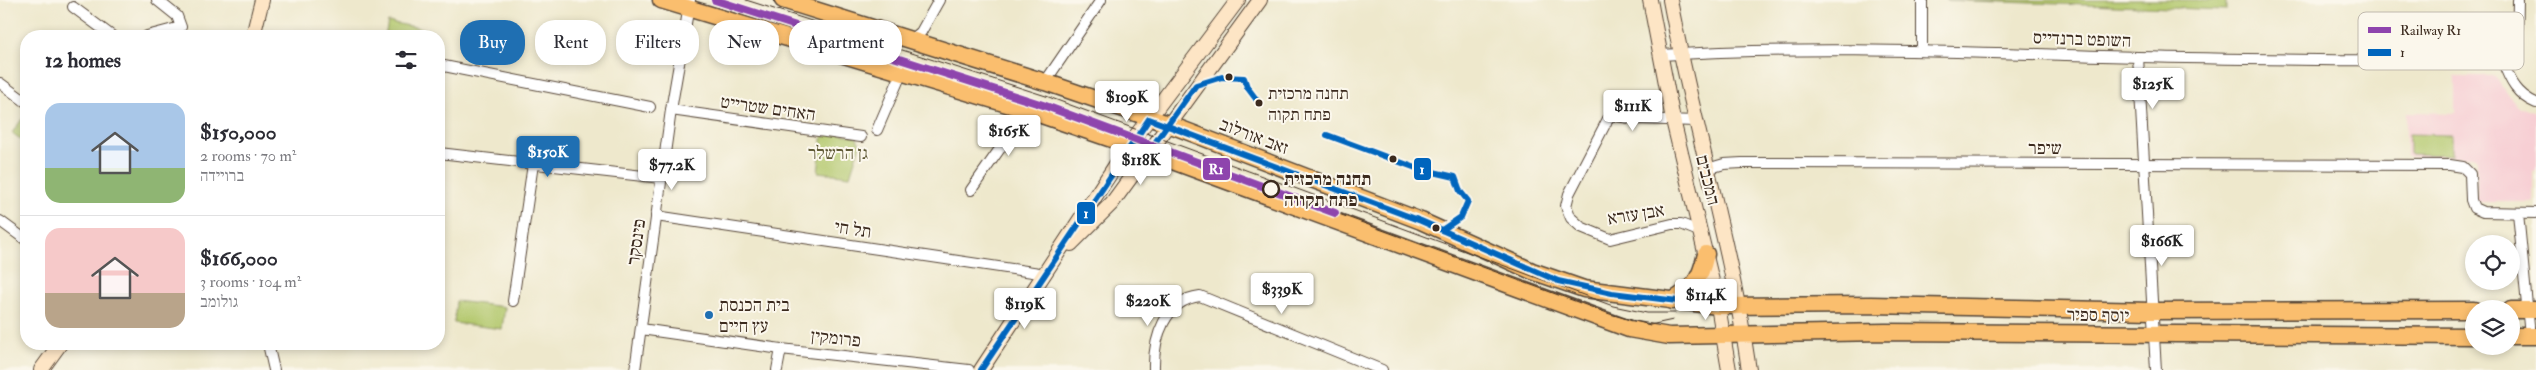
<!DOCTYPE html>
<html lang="en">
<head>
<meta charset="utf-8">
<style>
  :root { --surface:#fff; --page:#f2f2f3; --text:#2b2b33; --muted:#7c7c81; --line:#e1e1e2; --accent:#1f6fb2 }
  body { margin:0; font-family:"IM FELL Double Pica","Frank Ruhl Libre",serif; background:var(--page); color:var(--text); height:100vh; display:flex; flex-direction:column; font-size:19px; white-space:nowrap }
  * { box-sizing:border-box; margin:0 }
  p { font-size:16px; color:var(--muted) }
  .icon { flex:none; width:28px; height:28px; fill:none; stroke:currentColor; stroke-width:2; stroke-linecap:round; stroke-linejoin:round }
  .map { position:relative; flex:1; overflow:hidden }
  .drawer { position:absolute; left:20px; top:30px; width:425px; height:320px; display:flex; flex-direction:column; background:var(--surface); border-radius:20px; box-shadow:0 2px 8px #0003 }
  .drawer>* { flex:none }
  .guide { position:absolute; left:460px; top:20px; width:475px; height:45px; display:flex; gap:10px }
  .buttons { position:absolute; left:2465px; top:235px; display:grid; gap:10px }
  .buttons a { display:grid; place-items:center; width:55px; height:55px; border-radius:50%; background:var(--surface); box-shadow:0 2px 8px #0003; font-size:25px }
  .price { position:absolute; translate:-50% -42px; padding:0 11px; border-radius:5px; background:#fff; color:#222; font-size:16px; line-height:32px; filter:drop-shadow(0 1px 2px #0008) }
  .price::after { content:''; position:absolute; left:50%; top:30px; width:15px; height:11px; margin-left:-8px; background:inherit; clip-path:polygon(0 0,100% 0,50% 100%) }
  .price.selected { background:var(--accent); color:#fff }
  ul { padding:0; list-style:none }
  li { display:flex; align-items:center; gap:15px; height:125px; padding:0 25px }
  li+li { border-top:1px solid var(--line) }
  li span { display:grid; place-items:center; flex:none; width:140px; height:100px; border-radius:15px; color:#555 }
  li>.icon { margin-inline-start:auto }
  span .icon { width:60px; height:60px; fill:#fffc; stroke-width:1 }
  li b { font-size:21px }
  h2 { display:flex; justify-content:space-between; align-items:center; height:60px; padding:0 25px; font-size:21px }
  .tag { padding:0 18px; border-radius:20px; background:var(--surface); box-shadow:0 2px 8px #0003; font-size:18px; line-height:45px }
  .tag.selected { background:var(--accent); color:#fff }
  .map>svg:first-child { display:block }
  .built { fill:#f7cfd4 }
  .green { fill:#b3c86d; stroke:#777946 }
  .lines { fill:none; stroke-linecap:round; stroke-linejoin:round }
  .street-casing { stroke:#564638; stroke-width:12 }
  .secondary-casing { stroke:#564638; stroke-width:16 }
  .primary-casing { stroke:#564638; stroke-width:19 }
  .street { stroke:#fff; stroke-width:10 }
  .secondary { stroke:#fde5c5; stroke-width:14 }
  .primary { stroke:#fabe6e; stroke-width:16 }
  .tram { stroke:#3b2a1e; stroke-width:1 }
  .bus-1-casing { stroke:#fbf7ec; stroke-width:10 }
  .bus-1 { stroke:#0065bd; stroke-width:6 }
  .rail-1-casing { stroke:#fbf7ec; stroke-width:11 }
  .rail-1 { stroke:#8e44ad; stroke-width:8 }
  .bus-dot { fill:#3b2a1e; stroke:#fbf7ec; stroke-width:2 }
  .stop-dot { fill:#fbf7ec; stroke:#3b2a1e; stroke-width:2.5 }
  .poi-dot { fill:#1f6fb2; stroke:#fbf7ec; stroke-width:2 }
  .labels { text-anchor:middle; stroke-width:4; stroke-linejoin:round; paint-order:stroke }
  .bus-label { font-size:17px; fill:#3b2a1e; stroke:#fbf7ec; text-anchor:start }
  .street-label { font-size:18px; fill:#3b2a1e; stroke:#fbf7ec }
  .park-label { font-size:18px; fill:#5f5936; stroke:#fbf7ec }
  .stop-label { font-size:18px; font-weight:bold; fill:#3b2a1e; stroke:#fbf7ec; text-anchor:start }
  .poi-label { font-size:18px; fill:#3b2a1e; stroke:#fbf7ec; text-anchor:start }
  .key { fill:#fbf7ec; stroke:#c1baae; stroke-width:1 }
  .key-label { font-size:14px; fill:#3b2a1e }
  .line-badge { stroke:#fbf7ec; stroke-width:2 }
  .badge-label { font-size:14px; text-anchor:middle; font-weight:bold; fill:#fff }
</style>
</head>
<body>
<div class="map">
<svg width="2536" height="370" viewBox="0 0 2536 370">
  <rect width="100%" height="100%" fill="#fbf7ec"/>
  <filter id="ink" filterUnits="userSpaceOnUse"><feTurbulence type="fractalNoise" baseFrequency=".02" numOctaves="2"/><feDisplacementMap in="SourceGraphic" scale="10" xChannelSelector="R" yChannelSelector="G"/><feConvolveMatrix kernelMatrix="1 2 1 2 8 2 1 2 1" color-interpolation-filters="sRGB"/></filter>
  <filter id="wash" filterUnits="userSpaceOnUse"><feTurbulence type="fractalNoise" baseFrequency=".0096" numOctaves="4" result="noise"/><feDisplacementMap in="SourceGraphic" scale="20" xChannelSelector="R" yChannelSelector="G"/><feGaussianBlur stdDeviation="1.12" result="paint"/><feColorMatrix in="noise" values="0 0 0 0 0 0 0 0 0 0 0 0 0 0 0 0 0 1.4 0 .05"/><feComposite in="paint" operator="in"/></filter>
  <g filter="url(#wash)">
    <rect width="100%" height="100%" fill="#eee8cc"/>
    <path class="built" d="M2455 76H2495L2506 93 2520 107 2536 113V171L2533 172V202H2477V157H2406V112L2455 113Z"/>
    <g class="green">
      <path d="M1945 0H2226V10Z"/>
      <path d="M388 22 426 29 424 36H385Z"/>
      <path d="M22 119 26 122V143L12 133Z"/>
      <path d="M823 132 856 136 860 144 850 176 818 172Z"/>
      <path d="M2409 134 2452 135V155L2409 154Z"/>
      <path d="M456 301 505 307 502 329 454 323Z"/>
      <path d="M392 344H420L419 349 396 346V344Z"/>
    </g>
  </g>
  <g filter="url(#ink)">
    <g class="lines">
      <g class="street-casing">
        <g id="street">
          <path d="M73 7 112 36"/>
          <path d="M147 36 181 27 177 16 157 0"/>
          <path d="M910 41 921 32 939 0"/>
          <path d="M1922 50V0"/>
          <path d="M1660 55C1820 45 1979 53 2138 57 2260 60 2381 60 2503 62 2510 81 2517 95 2536 103"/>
          <path d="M2138 57 2156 370"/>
          <path d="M2503 62H2512L2517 53 2518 0"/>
          <path d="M439 65 650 107"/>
          <path d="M1045 82 1101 0"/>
          <path d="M0 83 26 102"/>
          <path d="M671 110 861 137"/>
          <path d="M1696 121 1635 119 1610 115 1569 194 1566 206 1571 218 1581 227 1610 239 1672 224H1681L1701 232"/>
          <path d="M877 130 902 72"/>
          <path d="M439 153 661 178"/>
          <path d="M1707 169 1724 164 1742 163 2450 165 2463 167 2470 174 2471 200 2474 208 2483 212 2536 213"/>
          <path d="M971 190 1027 110"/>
          <path d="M2518 213 2530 336"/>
          <path d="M656 216 1046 274"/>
          <path d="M0 221 26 240"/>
          <path d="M513 301 533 164"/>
          <path d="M641 329 781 349 969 370"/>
          <path d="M268 344 274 370"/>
          <path d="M635 370 671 110 690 0"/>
          <path d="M777 370 781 349"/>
          <path d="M1154 370C1153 338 1165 300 1200 296L1382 370"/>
        </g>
      </g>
      <g class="secondary-casing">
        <g id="secondary">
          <path d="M1650 0 1673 120 1718 306 1729 370"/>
          <path d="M1670 0C1693 124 1731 245 1749 370"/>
          <path d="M253 36 262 0"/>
          <path d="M1071 244 1112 203 1260 0"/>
          <path d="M41 370 60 344"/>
          <path d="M981 370 1129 145 1238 0"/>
        </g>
      </g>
      <g class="primary-casing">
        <g id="primary">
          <path d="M661 0 1027 110 1129 145 1629 329 1669 336 1885 332 2474 336"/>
          <path d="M783 0 1045 82 1168 124 1421 221 1532 271 1584 289 1718 306 1871 305 2152 311 2474 310"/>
          <path d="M1672 301C1695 287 1700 280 1706 254"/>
          <path d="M2511 310H2536"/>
          <path d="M2511 336H2536"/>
        </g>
      </g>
      <use href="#street" class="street"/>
      <use href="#secondary" class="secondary"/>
      <use href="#primary" class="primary"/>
      <g class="tram">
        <path d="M715 0 1043 105 1610 314 1650 325 1673 320"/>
        <path d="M746 0 1046 96 1613 306 1647 313H1675"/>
      </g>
      <g class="bus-1-casing">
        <g id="bus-1">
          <path d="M1327 135 1416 168 1455 177 1460 191 1468 201 1461 217 1442 230"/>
          <path d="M1149 151 1196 85 1222 77 1244 78 1247 87 1259 103"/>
          <path d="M981 370 1149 119 1421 221 1558 281 1612 293 1718 306"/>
        </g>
      </g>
      <use href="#bus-1" class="bus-1"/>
      <g class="rail-1-casing">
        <path id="rail-1" d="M715 0 1043 105 1335 213"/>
      </g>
      <use href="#rail-1" class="rail-1"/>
    </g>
  </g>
  <g class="bus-dot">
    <circle cx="1229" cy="77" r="4.5"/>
    <circle cx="1259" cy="103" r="4.5"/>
    <circle cx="1393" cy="159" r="4.5"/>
    <circle cx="1436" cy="228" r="4.5"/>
  </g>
  <circle class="stop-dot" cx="1271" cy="189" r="8"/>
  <circle class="poi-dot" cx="709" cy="315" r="5"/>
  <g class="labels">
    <g class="bus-label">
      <text x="1268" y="99">תחנה מרכזית<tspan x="1268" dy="21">פתח תקוה</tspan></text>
    </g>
    <g class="street-label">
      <text transform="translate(2082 39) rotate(2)" y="6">השופט ברנדייס</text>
      <text transform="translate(768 108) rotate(8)" y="6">האחים שטרייט</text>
      <text transform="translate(1254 136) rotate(21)" y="6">זאב אורלוב</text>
      <text x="2045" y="154">שיפר</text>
      <text transform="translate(1708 180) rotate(76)" y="6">המכבים</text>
      <text transform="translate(1636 214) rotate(-9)" y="6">אבן עזרא</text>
      <text transform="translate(853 229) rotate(8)" y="6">תל חי</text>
      <text transform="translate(636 242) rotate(-82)" y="6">פינסקר</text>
      <text transform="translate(2098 315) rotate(1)" y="6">יוסף ספיר</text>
      <text transform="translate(836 338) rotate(6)" y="6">פרומקין</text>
    </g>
    <g class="park-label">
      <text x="838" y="159">גן הרשלר</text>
    </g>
    <g class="stop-label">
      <text x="1284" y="185">תחנה מרכזית<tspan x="1284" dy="21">פתח תקווה</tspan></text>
    </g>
    <g class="poi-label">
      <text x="719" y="311">בית הכנסת<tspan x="719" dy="21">עץ חיים</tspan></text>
    </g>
  </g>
  <rect x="2358" y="12" width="166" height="58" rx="8" class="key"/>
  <rect x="2368" y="27" width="23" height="6" fill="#8e44ad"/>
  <rect x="2368" y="49" width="23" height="7" fill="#0065bd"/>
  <g class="key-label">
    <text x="2400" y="35">Railway R1</text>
    <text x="2400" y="57">1</text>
  </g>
  <g class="line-badge">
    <rect x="1202" y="157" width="29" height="24" rx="5" fill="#8e44ad"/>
    <rect x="1413" y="157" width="19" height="24" rx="5" fill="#0065bd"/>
    <rect x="1076" y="201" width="20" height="24" rx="5" fill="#0065bd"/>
  </g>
  <g class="badge-label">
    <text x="1216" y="174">R1</text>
    <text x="1422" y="174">1</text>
    <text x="1086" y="218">1</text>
  </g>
</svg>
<div class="buttons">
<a><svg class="icon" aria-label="locate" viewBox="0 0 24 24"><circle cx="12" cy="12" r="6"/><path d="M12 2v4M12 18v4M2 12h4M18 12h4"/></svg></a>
<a><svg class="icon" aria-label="layers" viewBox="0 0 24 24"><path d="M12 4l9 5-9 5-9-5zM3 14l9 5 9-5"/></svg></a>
</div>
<b class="price" style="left:2153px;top:110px">$125K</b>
<b class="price" style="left:1127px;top:123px">$109K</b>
<b class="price" style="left:1633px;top:132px">$111K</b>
<b class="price" style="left:1009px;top:157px">$165K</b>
<b class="price selected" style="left:548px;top:178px">$150K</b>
<b class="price" style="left:1141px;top:186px">$118K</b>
<b class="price" style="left:672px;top:191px">$77.2K</b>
<b class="price" style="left:2162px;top:267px">$166K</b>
<b class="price" style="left:1282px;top:315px">$339K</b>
<b class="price" style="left:1706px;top:321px">$114K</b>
<b class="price" style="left:1148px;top:327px">$220K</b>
<b class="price" style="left:1025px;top:330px">$119K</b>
<div class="guide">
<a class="tag selected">Buy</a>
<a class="tag">Rent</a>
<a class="tag">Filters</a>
<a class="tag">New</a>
<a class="tag">Apartment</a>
</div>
<section class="drawer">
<h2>12 homes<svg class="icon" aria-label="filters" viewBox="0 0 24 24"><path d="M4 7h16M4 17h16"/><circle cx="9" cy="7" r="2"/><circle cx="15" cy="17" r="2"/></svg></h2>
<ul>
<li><span style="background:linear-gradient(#a9c7e8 65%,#8fb573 0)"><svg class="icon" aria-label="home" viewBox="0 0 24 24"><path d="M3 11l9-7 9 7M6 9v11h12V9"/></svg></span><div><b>$150,000</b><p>2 rooms · 70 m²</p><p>ברויידה</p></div></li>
<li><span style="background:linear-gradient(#f6c9c9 65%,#b9a48a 0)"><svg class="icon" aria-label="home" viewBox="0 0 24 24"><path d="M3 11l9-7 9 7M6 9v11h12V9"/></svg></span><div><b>$166,000</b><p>3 rooms · 104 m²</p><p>גולומב</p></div></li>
</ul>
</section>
</div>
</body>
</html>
